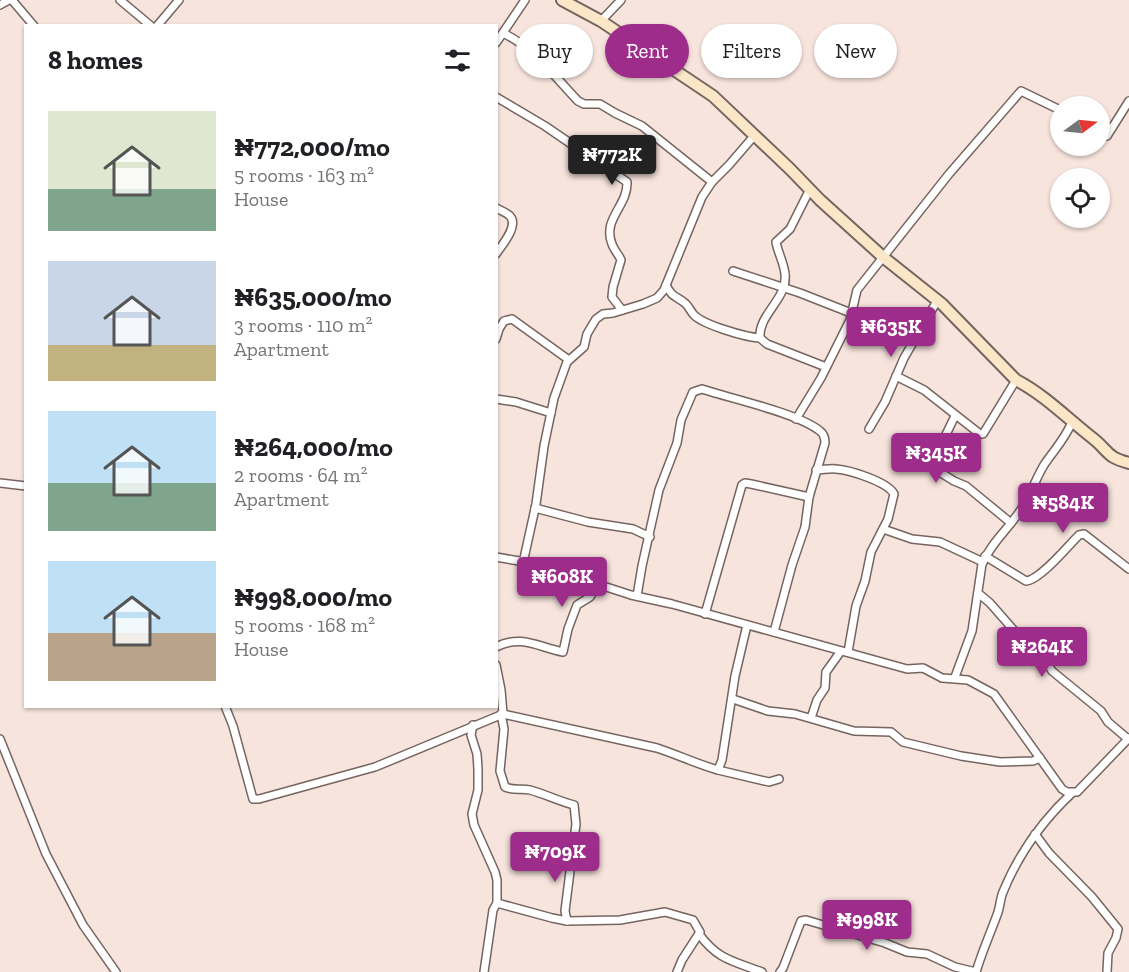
<!DOCTYPE html>
<html lang="en">
<head>
<meta charset="utf-8">
<style>
  :root { --surface:#fff; --page:#f2f2f2; --text:#202124; --muted:#757577; --accent:#9d2c8a }
  body { margin:0; font-family:"Zilla Slab",serif; background:var(--page); color:var(--text); height:100vh; display:flex; flex-direction:column; font-size:22px; white-space:nowrap }
  * { box-sizing:border-box; margin:0 }
  p { font-size:20px; color:var(--muted) }
  .icon { flex:none; width:33px; height:33px; fill:none; stroke:currentColor; stroke-width:2; stroke-linecap:round; stroke-linejoin:round }
  .map { position:relative; flex:1; overflow:hidden }
  .panel { position:absolute; left:24px; top:24px; width:474px; height:684px; display:flex; flex-direction:column; background:var(--surface); border-radius:0px; box-shadow:0 2px 4px #0004 }
  .panel>* { flex:none }
  .hud { position:absolute; left:516px; top:24px; width:522px; height:54px; display:flex; gap:12px }
  .needle { width:39px; rotate:75deg }
  .fabs { position:absolute; left:1050px; top:96px; display:grid; gap:12px }
  .fabs a { display:grid; place-items:center; width:60px; height:60px; border-radius:50%; background:var(--surface); box-shadow:0 2px 4px #0004; font-size:30px }
  .price { position:absolute; translate:-50% -51px; padding:0 14px; border-radius:6px; background:var(--accent); color:#fff; font-size:20px; line-height:39px; filter:drop-shadow(0 2px 3px #0008) }
  .price::after { content:''; position:absolute; left:50%; top:36px; width:18px; height:14px; margin-left:-9px; background:inherit; clip-path:polygon(0 0,100% 0,50% 100%) }
  .price.selected { background:#222; color:#fff }
  ul { padding:0; list-style:none }
  li { display:flex; align-items:center; gap:18px; height:150px; padding:0 24px }
  li span { display:grid; place-items:center; flex:none; width:168px; height:120px; border-radius:0px; color:#555 }
  li>.icon { margin-inline-start:auto }
  span .icon { width:72px; height:72px; fill:#fffc; stroke-width:1 }
  li b { font-size:26px }
  h2 { display:flex; justify-content:space-between; align-items:center; height:72px; padding:0 24px; font-size:26px }
  .tag { padding:0 21px; border-radius:27px; background:var(--surface); box-shadow:0 2px 4px #0004; font-size:21px; line-height:54px }
  .tag.selected { background:var(--accent); color:#fff }
  .map>svg:first-child { display:block }
  .lines { fill:none; stroke-linecap:round; stroke-linejoin:round }
  .street-casing { stroke:#75655f; stroke-width:10 }
  .secondary-casing { stroke:#75655f; stroke-width:14 }
  .street { stroke:#fff; stroke-width:7 }
  .secondary { stroke:#fbe6c8; stroke-width:10 }
</style>
</head>
<body>
<div class="map">
<svg width="1129" height="972" viewBox="0 0 1129 972">
  <rect width="100%" height="100%" fill="#f7e4dd"/>
  <g class="lines">
    <g class="street-casing">
      <g id="street">
        <path d="M12 0 34 26"/>
        <path d="M120 0 151 26"/>
        <path d="M0 5 9 0"/>
        <path d="M601 21 621 0"/>
        <path d="M157 26 179 0"/>
        <path d="M503 33C534 48 555 77 578 101L584 104H600L615 113 642 126 712 182"/>
        <path d="M496 43 525 0"/>
        <path d="M496 97 545 126 627 182C628 206 602 219 612 244 614 250 619 255 621 260L613 287 612 297 622 310"/>
        <path d="M1100 131 1107 136 1129 101"/>
        <path d="M810 189 790 229 776 242C778 253 784 263 785 274 788 299 758 314 760 338L767 344 826 367"/>
        <path d="M496 208C500 210 507 213 510 216 519 226 502 245 496 254"/>
        <path d="M733 271 800 293 851 313"/>
        <path d="M666 285C673 299 676 295 686 304 689 307 691 312 694 315 704 325 745 337 760 338"/>
        <path d="M496 339 499 329 504 321 512 319 569 360"/>
        <path d="M896 376 924 390 980 434H983L1016 380"/>
        <path d="M496 399 516 402 551 413"/>
        <path d="M955 416 935 457 934 466 938 471 954 481 966 486 1011 523"/>
        <path d="M796 419 821 378 850 320 857 290 949 174 1021 91 1060 110"/>
        <path d="M869 429 885 402 904 358 937 301"/>
        <path d="M816 470C823 470 830 468 836 469 850 470 888 482 894 494L888 519 871 552 865 581 856 606 848 652"/>
        <path d="M0 483 26 486"/>
        <path d="M535 508 588 522 633 529 650 537"/>
        <path d="M883 529 912 539 940 542 983 562"/>
        <path d="M985 556 1026 581C1040 580 1068 546 1079 535L1084 534 1129 569"/>
        <path d="M496 557 519 561 577 581 594 583 631 595 672 604 907 669 923 668 942 678 968 680 994 694 1062 789 1067 792H1077L1129 738"/>
        <path d="M523 563 536 504 544 446 554 398 567 362 584 347 587 334 596 319 603 314 613 313 643 304 657 298 664 290 702 197 712 182 729 165 754 136"/>
        <path d="M978 593 990 603 1025 643 1042 654 1052 671 1101 711 1108 722 1128 739"/>
        <path d="M637 596 642 566 659 490 677 443 681 420 693 392 702 389C732 399 798 413 820 431 824 434 825 438 825 443L809 497"/>
        <path d="M705 614 742 485 745 483 751 484 809 497 805 527 792 565 774 632"/>
        <path d="M496 647C521 634 538 647 563 652L568 629 577 605 590 597 598 584"/>
        <path d="M496 665 501 690 503 714"/>
        <path d="M955 677 972 631 982 564C991 543 1008 529 1020 511 1030 497 1035 480 1044 465 1054 450 1065 439 1072 422"/>
        <path d="M733 699 768 711 795 714 854 731 891 732 903 742 961 756 1000 762 1033 761 1040 758"/>
        <path d="M225 706 233 726 253 799H259L375 767 503 714 657 748C678 755 697 764 718 770L722 760 735 676 747 625"/>
        <path d="M501 714 504 729 500 771 505 787C514 791 522 788 530 790 545 794 558 801 574 805L576 824 565 911 567 921 620 920 665 912 693 920 700 932 682 960 677 972"/>
        <path d="M811 718 817 700 825 688 826 672 841 651"/>
        <path d="M473 725 471 735 477 754 478 769V790L472 814 474 825 495 872 497 880V903"/>
        <path d="M0 739 46 854 83 925 116 972"/>
        <path d="M718 770 769 782 779 779"/>
        <path d="M1035 834 1049 853 1092 897 1118 929 1116 938 1108 953 1107 972"/>
        <path d="M699 934C718 960 733 961 762 972"/>
        <path d="M484 972 493 910 497 903 552 918 567 921"/>
        <path d="M780 972 783 968 801 921 806 920 885 943 907 952 927 954 955 967 976 972"/>
        <path d="M976 972C982 952 990 934 997 915 1000 908 1000 899 1003 892 1019 853 1041 822 1072 793"/>
      </g>
    </g>
    <g class="secondary-casing">
      <path id="secondary" d="M562 0 601 21 713 96 790 169 820 200 883 257 942 304 1016 380C1045 395 1069 420 1095 440 1110 453 1107 457 1129 463"/>
    </g>
    <use href="#street" class="street"/>
    <use href="#secondary" class="secondary"/>
  </g>
</svg>
<div class="fabs">
<a><svg class="needle" viewBox="-14 -14 28 28"><path d="M0-13l5 13h-10z" fill="#e53935"/><path d="M0 13l5-13h-10z" fill="#757577"/></svg></a>
<a><svg class="icon" aria-label="locate" viewBox="0 0 24 24"><circle cx="12" cy="12" r="6"/><path d="M12 2v4M12 18v4M2 12h4M18 12h4"/></svg></a>
</div>
<b class="price selected" style="left:612px;top:186px">₦772K</b>
<b class="price" style="left:891px;top:358px">₦635K</b>
<b class="price" style="left:936px;top:484px">₦345K</b>
<b class="price" style="left:1063px;top:534px">₦584K</b>
<b class="price" style="left:562px;top:608px">₦608K</b>
<b class="price" style="left:1042px;top:678px">₦264K</b>
<b class="price" style="left:555px;top:883px">₦709K</b>
<b class="price" style="left:867px;top:951px">₦998K</b>
<div class="hud">
<a class="tag">Buy</a>
<a class="tag selected">Rent</a>
<a class="tag">Filters</a>
<a class="tag">New</a>
</div>
<section class="panel">
<h2>8 homes<svg class="icon" aria-label="filters" viewBox="0 0 24 24"><path d="M4 7h16M4 17h16"/><circle cx="9" cy="7" r="2"/><circle cx="15" cy="17" r="2"/></svg></h2>
<ul>
<li><span style="background:linear-gradient(#dfe7d0 65%,#7fa58c 0)"><svg class="icon" aria-label="home" viewBox="0 0 24 24"><path d="M3 11l9-7 9 7M6 9v11h12V9"/></svg></span><div><b>₦772,000/mo</b><p>5 rooms · 163 m²</p><p>House</p></div></li>
<li><span style="background:linear-gradient(#c9d6e8 70%,#c2b280 0)"><svg class="icon" aria-label="home" viewBox="0 0 24 24"><path d="M3 11l9-7 9 7M6 9v11h12V9"/></svg></span><div><b>₦635,000/mo</b><p>3 rooms · 110 m²</p><p>Apartment</p></div></li>
<li><span style="background:linear-gradient(#bfe0f5 60%,#7fa58c 0)"><svg class="icon" aria-label="home" viewBox="0 0 24 24"><path d="M3 11l9-7 9 7M6 9v11h12V9"/></svg></span><div><b>₦264,000/mo</b><p>2 rooms · 64 m²</p><p>Apartment</p></div></li>
<li><span style="background:linear-gradient(#bfe0f5 60%,#b9a48a 0)"><svg class="icon" aria-label="home" viewBox="0 0 24 24"><path d="M3 11l9-7 9 7M6 9v11h12V9"/></svg></span><div><b>₦998,000/mo</b><p>5 rooms · 168 m²</p><p>House</p></div></li>
</ul>
</section>
</div>
</body>
</html>
